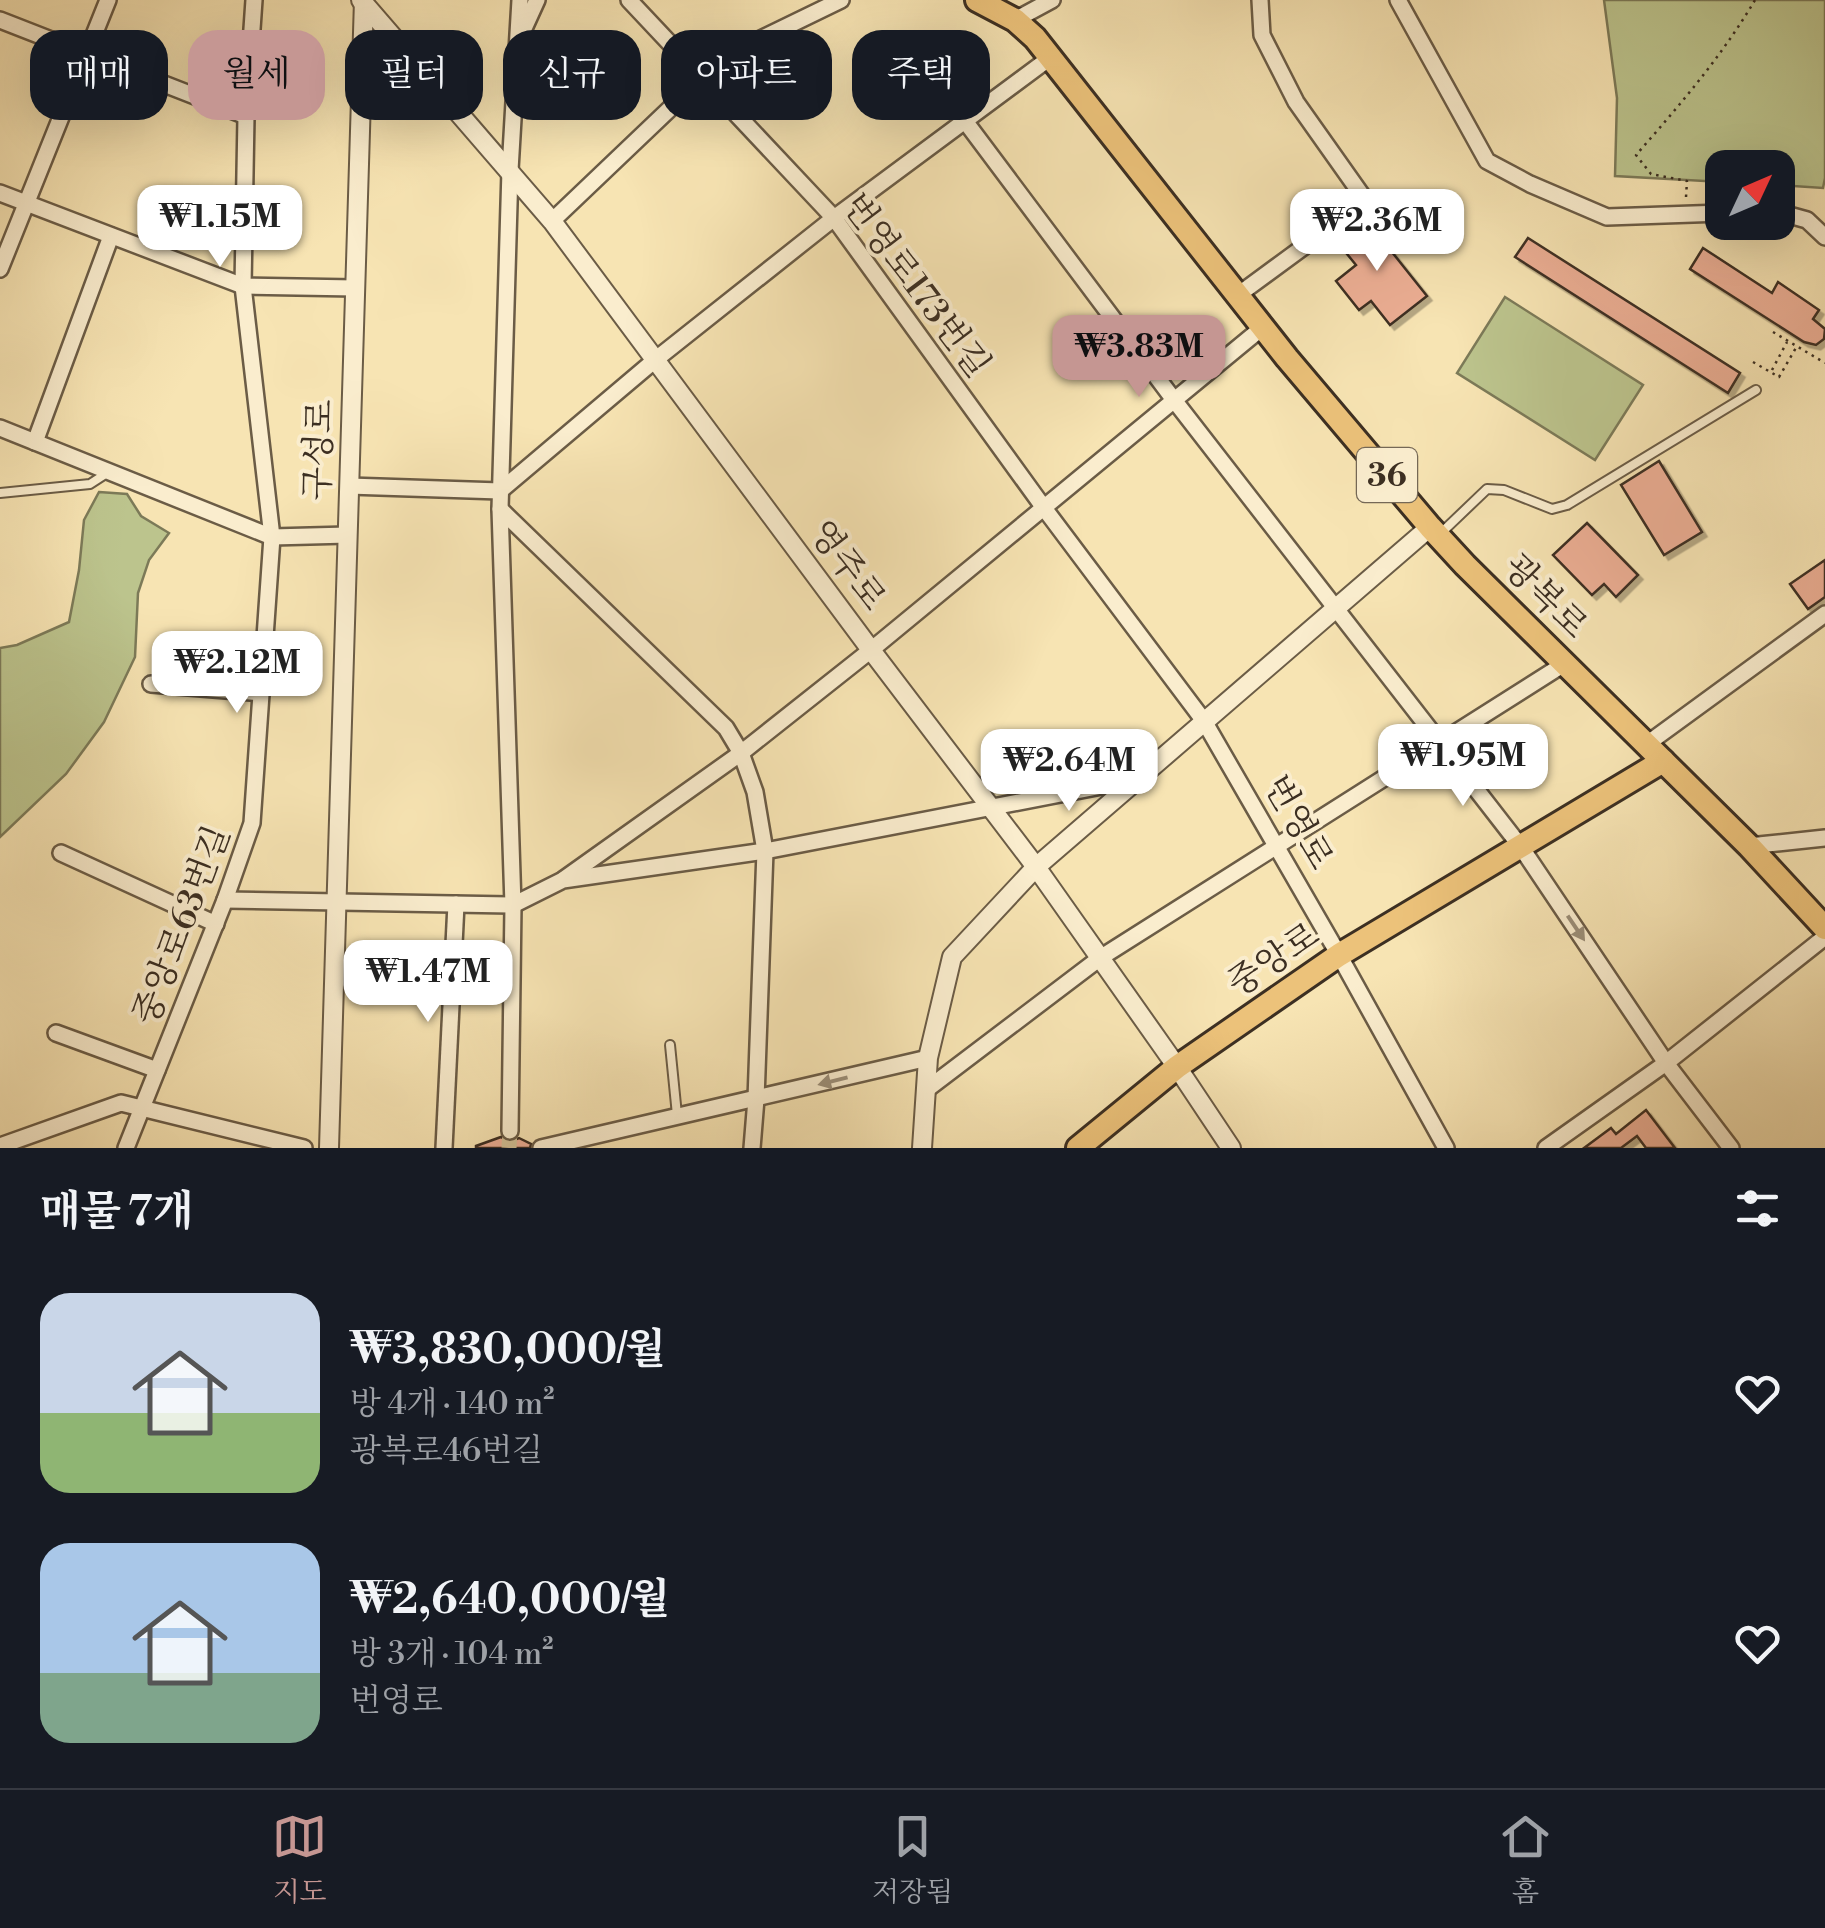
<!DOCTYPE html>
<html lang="ko">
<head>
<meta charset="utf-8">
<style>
  :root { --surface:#171b24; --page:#242831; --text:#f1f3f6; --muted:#9ea1a6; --line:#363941; --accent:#c59692 }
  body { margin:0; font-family:"Libre Bodoni","Noto Serif KR",serif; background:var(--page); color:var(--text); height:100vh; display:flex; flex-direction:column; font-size:38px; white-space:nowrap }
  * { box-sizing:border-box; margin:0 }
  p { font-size:32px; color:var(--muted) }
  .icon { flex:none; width:55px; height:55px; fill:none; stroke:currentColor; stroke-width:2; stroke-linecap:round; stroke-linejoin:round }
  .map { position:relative; height:1148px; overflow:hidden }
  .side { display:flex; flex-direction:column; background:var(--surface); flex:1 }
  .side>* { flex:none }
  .hud { position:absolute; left:30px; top:30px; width:1000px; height:90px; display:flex; gap:20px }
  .needle { width:65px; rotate:46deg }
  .tools { position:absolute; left:1705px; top:150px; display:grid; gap:20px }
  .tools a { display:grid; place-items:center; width:90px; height:90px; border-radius:20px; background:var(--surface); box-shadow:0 10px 40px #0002; font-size:50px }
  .price { position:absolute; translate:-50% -85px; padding:0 22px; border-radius:20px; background:#fff; color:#222; font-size:32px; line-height:65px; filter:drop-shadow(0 2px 5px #0008) }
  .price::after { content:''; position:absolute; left:50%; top:60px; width:30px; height:22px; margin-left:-15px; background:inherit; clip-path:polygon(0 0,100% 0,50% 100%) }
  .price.selected { background:var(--accent); color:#111 }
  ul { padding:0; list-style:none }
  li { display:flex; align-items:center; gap:30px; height:250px; padding:0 40px }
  li span { display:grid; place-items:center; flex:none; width:280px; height:200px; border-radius:30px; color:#555 }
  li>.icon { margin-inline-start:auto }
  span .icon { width:120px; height:120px; fill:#fffc; stroke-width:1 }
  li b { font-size:42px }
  h2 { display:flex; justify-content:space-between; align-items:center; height:120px; padding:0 40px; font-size:42px }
  .pill { padding:0 35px; border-radius:30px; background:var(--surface); box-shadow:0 10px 40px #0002; font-size:35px; line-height:90px }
  .pill.selected { background:var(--accent); color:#111 }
  .dock { display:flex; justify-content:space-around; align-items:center; height:140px; border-top:2px solid var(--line); background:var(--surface); font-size:28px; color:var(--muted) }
  .dock a { display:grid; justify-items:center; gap:5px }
  .dock .selected { color:var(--accent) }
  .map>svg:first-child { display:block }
  .green { fill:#bcc48d; stroke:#7c7a58; stroke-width:2.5 }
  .building { fill:#ecae94; stroke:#3c2f22; stroke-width:2.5; filter:url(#shadow) }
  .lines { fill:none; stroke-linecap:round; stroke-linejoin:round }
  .minor-tunnel { stroke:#d2c096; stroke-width:15; stroke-dasharray:15 8; stroke-linecap:butt }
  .service-casing { stroke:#6b5c46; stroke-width:12 }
  .minor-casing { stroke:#6b5c46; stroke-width:20 }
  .tertiary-casing { stroke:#6b5c46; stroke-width:22 }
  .primary-casing { stroke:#3c2f22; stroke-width:28 }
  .path { stroke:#3c2f22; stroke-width:2.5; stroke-dasharray:2.5 5; stroke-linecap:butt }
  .service { stroke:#faedce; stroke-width:8 }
  .minor { stroke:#faedce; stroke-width:15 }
  .tertiary { stroke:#faedce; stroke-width:18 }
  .primary { stroke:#ecc27a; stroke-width:22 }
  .oneway { fill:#9b8e78 }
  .labels { text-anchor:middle; stroke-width:8; stroke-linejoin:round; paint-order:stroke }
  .shield { fill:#faedce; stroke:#756856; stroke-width:2.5 }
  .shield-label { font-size:32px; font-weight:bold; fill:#3c2f22 }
  .street-label { font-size:35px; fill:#3c2f22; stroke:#faedce }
</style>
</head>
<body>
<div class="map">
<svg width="1825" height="1148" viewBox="0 0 1825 1148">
  <defs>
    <filter id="shadow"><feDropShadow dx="4.5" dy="4.5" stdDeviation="0" flood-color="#0004"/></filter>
  </defs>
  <rect width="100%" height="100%" fill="#f7e4b3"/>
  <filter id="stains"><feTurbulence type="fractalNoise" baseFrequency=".002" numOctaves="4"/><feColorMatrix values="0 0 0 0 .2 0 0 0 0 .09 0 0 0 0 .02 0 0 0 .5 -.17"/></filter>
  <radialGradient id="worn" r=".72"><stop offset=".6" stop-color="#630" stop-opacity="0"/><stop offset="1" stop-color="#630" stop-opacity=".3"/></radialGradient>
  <g class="green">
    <path d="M1604 0H1825V178L1823 188 1778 185V168H1722V182L1615 176 1617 98Z"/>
    <path d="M1505 297 1643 385 1595 460 1457 373Z"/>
    <path d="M99 492 127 494 141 516 169 533 149 560 138 593 135 657 104 722 66 774 0 837V648L17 645 69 622 79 570 84 520Z"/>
  </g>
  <g class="building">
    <path d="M1364 217 1427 296 1390 325 1371 301 1359 310 1336 281 1356 265 1334 238Z"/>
    <path d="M1528 238 1740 373 1728 393 1515 257Z"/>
    <path d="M1703 248 1772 293 1778 282 1819 310 1813 319 1825 329 1824 339 1816 345 1804 342 1690 269Z"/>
    <path d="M1659 461 1702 532 1664 555 1621 485Z"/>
    <path d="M1587 523 1638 575 1616 597 1604 584 1592 595 1553 555Z"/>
    <path d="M1825 560V597L1808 609 1790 584Z"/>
    <path d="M1646 1110 1675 1148H1646L1637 1136 1621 1148H1584L1611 1128 1616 1134Z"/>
    <path d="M501 1137 509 1142 519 1138 531 1144 530 1148H476V1146Z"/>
  </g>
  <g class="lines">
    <path class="minor-tunnel" d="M509 1148 510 1131"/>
    <g class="service-casing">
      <g id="service">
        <path d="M0 493 90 484 107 473"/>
        <path d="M1441 533 1487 489 1504 490 1552 509 1567 505 1756 390"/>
        <path d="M670 1045 677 1115"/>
      </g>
    </g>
    <g class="minor-casing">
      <g id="minor">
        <path d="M629 0 834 218 1044 508 1204 721 1339 955 1446 1148"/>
        <path d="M1398 0 1487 161 1530 184 1607 217 1722 213"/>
        <path d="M0 20 246 116"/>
        <path d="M1015 20 1052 0"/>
        <path d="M522 33 537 0"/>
        <path d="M965 121 1174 400 1521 847 1666 1063 1731 1148"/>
        <path d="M0 193 243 286 355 288"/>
        <path d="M1778 212 1807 220 1825 237"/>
        <path d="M552 221 701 79 734 52 841 0"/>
        <path d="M0 269 108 0"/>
        <path d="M1238 295 1366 201 1296 102 1262 35 1260 0"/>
        <path d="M0 428 272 537 348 535"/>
        <path d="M35 442 111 236"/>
        <path d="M349 486 500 491 655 360 834 218 1051 57"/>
        <path d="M500 509 726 728 741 753 755 792 765 851 756 1099 752 1148"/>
        <path d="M151 684 261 693"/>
        <path d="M1647 744 1825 614"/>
        <path d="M1749 846 1825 838"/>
        <path d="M61 853 216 924"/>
        <path d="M564 879 741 753 871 650 1263 327"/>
        <path d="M225 900 513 905 563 880 765 851 1138 779"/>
        <path d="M56 1033 157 1070"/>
        <path d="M926 1090 1100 958 1564 664"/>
        <path d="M510 1131 513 905 500 509 510 170 520 0"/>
        <path d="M0 1146 121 1103 304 1148"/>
        <path d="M126 1148 225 900 252 823 272 537 243 286 246 116 254 0"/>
        <path d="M444 1148 456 904"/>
        <path d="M541 1148 928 1058"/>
        <path d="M1546 1148 1666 1063 1825 937"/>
      </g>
    </g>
    <g class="tertiary-casing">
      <g id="tertiary">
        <path d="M361 0 552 221 871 650 1036 867 1177 1067 1231 1148"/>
        <path d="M329 1148 364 0"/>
        <path d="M922 1148 928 1058 952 957 1036 867 1430 527"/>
      </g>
    </g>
    <g class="primary-casing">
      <g id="primary">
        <path d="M977 0 1015 20 1035 38 1287 358 1430 527 1465 565 1749 846 1825 928"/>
        <path d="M1078 1148 1177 1067 1339 955 1663 761"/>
      </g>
    </g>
    <g class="path">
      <path d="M1686 197 1687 181 1651 174 1636 155C1679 106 1722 56 1755 0"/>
      <path d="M1773 332 1825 363"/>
      <path d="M1753 362 1779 377 1797 346"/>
      <path d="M1772 370 1787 342"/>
    </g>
    <use href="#service" class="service"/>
    <use href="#minor" class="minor"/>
    <use href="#tertiary" class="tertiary"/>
    <use href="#primary" class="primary"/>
  </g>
  <defs><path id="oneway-solid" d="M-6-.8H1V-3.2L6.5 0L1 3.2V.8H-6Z" transform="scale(2.5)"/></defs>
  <g class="oneway">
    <use href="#oneway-solid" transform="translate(1576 928) rotate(56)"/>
    <use href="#oneway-solid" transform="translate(833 1081) rotate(166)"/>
  </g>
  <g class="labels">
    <rect class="shield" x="1357" y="448" width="60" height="54" rx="8"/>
    <g class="shield-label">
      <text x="1387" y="486">36</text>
    </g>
    <g class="street-label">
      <text transform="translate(917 285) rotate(53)" y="12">번영로173번길</text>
      <text transform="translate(318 450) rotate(-88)" y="12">구성로</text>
      <text transform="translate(848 565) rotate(53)" y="12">영주로</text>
      <text transform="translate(1546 596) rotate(45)" y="12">광복로</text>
      <text transform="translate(1299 822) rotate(60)" y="12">번영로</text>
      <text transform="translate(181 925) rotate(-69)" y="12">중앙로63번길</text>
      <text transform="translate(1273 959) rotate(-34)" y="12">중앙로</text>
    </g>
  </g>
  <rect width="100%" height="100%" filter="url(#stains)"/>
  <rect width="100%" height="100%" fill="url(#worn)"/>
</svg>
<div class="tools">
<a><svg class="needle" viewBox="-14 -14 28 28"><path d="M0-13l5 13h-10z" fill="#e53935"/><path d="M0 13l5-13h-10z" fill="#9ea1a6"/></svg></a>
</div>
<b class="price" style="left:220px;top:270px">₩1.15M</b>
<b class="price" style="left:1377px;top:274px">₩2.36M</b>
<b class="price selected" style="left:1139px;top:400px">₩3.83M</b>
<b class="price" style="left:237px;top:716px">₩2.12M</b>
<b class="price" style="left:1463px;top:809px">₩1.95M</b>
<b class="price" style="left:1069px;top:814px">₩2.64M</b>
<b class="price" style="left:428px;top:1025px">₩1.47M</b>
<div class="hud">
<a class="pill">매매</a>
<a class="pill selected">월세</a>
<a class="pill">필터</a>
<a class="pill">신규</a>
<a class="pill">아파트</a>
<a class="pill">주택</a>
</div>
</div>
<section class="side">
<h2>매물 7개<svg class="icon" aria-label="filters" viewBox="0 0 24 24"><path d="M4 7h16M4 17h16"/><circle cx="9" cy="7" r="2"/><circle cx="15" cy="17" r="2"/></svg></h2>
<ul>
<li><span style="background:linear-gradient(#c9d6e8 60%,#8fb573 0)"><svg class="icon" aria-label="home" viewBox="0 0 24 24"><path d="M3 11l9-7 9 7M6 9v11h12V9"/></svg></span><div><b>₩3,830,000/월</b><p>방 4개 · 140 m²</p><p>광복로46번길</p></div><svg class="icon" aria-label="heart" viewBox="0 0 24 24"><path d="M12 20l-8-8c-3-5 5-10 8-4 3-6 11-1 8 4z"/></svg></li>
<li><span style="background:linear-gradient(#a9c7e8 65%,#7fa58c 0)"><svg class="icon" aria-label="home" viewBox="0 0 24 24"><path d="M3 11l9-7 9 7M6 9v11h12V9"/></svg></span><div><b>₩2,640,000/월</b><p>방 3개 · 104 m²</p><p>번영로</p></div><svg class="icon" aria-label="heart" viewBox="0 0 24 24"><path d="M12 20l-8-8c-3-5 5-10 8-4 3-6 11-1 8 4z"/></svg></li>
</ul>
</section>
<nav class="dock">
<a class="selected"><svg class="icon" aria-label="map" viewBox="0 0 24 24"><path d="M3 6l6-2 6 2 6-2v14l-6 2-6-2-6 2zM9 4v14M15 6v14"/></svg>지도</a>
<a><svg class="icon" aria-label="saved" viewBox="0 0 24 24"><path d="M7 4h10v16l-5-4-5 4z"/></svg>저장됨</a>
<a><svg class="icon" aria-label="home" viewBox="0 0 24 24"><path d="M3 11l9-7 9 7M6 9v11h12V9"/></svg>홈</a>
</nav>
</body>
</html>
